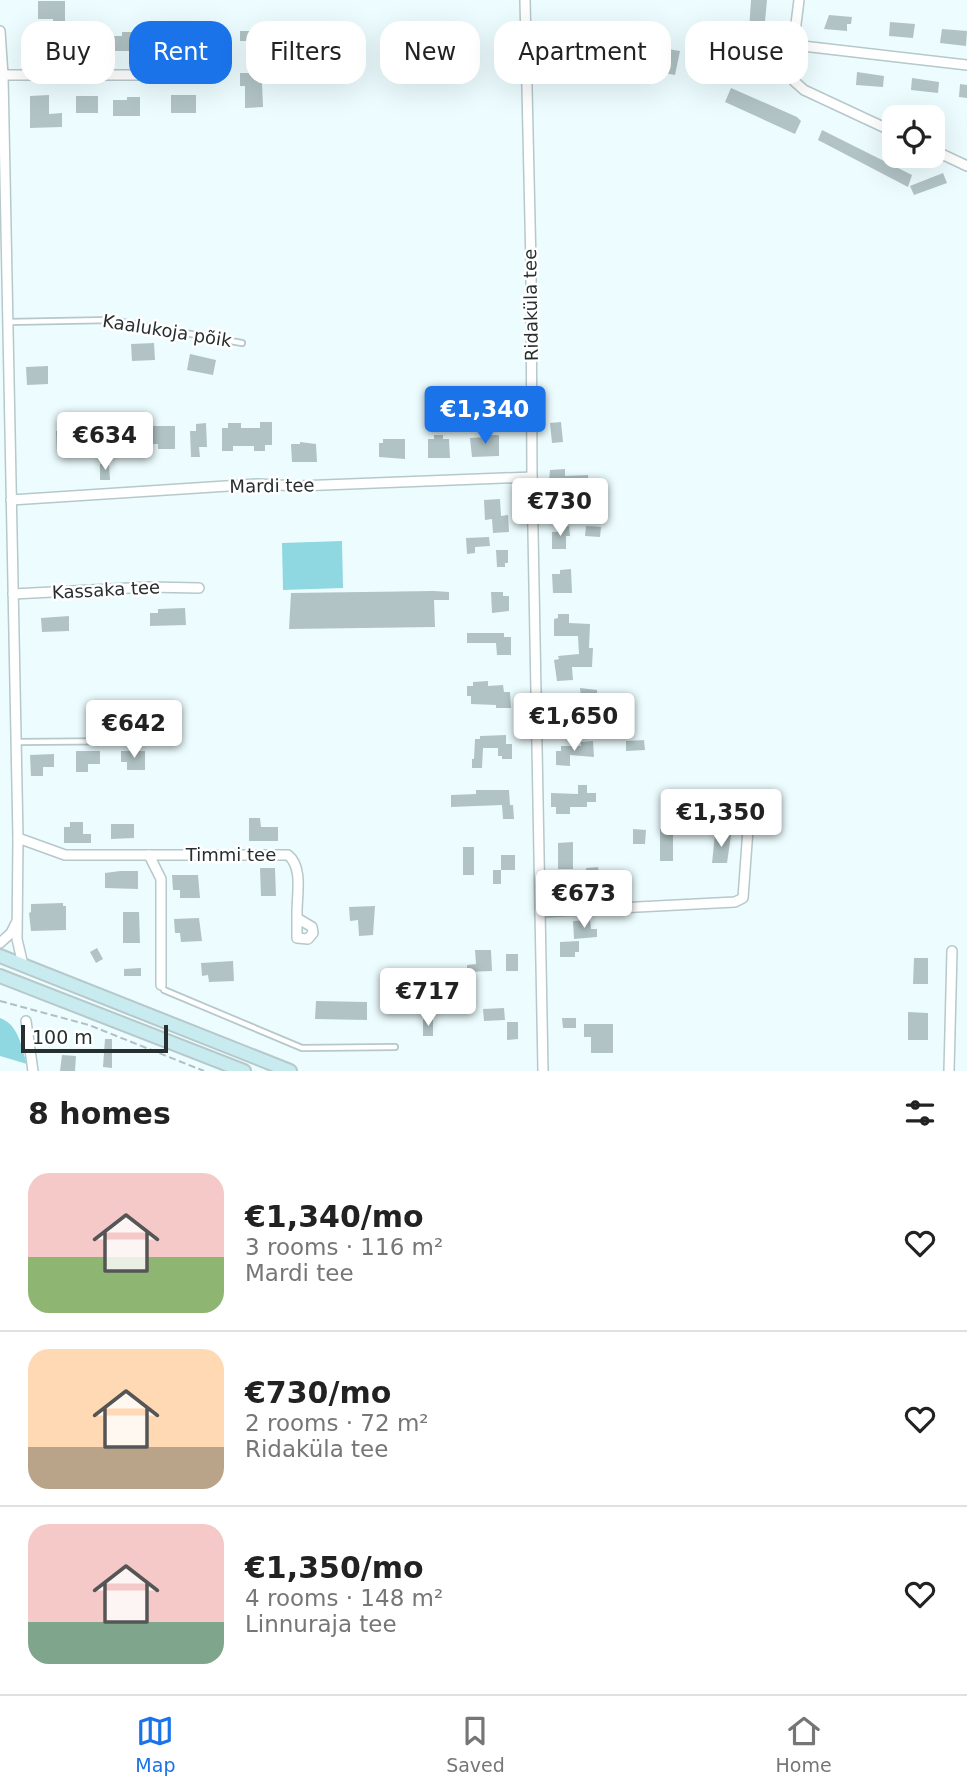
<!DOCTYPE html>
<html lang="en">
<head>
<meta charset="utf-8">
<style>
  :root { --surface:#fff; --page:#f2f2f2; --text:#222; --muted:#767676; --line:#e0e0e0; --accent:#1a73e8 }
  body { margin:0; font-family:"DejaVu Sans",sans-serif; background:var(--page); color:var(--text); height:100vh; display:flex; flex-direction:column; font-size:26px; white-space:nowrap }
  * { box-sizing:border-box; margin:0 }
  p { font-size:23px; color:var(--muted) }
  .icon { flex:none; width:38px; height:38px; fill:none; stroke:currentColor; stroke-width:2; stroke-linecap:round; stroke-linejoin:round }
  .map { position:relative; height:1071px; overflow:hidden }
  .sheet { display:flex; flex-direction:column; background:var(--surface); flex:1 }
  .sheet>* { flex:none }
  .guide { position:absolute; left:21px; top:21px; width:926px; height:63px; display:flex; gap:14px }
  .buttons { position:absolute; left:882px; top:105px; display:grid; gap:14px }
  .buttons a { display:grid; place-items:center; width:63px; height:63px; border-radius:14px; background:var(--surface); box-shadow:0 7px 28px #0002; font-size:35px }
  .scale { position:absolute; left:21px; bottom:18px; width:147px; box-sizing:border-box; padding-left:7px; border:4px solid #282f30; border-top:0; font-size:19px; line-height:24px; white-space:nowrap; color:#282f30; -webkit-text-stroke:5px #fff; paint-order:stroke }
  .price { position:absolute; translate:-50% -60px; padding:0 16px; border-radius:7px; background:#fff; color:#222; font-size:23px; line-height:46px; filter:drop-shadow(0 2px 4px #0008) }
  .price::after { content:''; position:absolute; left:50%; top:42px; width:21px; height:16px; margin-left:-10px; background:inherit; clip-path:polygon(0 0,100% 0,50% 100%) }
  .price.current { background:var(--accent); color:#fff }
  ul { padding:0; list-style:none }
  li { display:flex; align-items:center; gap:21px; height:175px; padding:0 28px }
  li+li { border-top:2px solid var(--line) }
  li span { display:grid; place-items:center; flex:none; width:196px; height:140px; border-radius:21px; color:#555 }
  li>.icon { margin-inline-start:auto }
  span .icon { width:84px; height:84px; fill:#fffc; stroke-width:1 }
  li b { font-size:30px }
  h2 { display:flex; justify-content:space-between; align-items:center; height:84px; padding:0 28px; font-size:30px }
  .pill { padding:0 24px; border-radius:21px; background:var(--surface); box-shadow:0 7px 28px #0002; font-size:24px; line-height:63px }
  .pill.current { background:var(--accent); color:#fff }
  .tab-bar { display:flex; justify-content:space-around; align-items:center; height:98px; border-top:2px solid var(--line); background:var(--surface); font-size:19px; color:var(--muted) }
  .tab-bar a { display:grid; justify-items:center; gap:4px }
  .tab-bar .current { color:var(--accent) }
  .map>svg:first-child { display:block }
  .green { fill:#8fd7e1 }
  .building { fill:#b1c3c5 }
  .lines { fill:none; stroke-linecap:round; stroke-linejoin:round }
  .lane-casing { stroke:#b6c8ca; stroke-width:8 }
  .street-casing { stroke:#b6c8ca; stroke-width:12 }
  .secondary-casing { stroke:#b6c8ca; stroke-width:16 }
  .path { stroke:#b2bfc0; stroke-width:2; stroke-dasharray:7 3.5; stroke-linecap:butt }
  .lane { stroke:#fff; stroke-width:4.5 }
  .street { stroke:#fff; stroke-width:9 }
  .secondary { stroke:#c8ebef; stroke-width:12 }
  .labels { text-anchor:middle; stroke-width:5; stroke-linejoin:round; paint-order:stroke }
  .street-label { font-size:18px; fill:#282f30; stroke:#fff }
</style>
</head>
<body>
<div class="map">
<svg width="967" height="1071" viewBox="0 0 967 1071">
  <rect width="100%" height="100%" fill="#edfdff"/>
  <g class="green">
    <path d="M342 541 343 588 283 590 282 543Z"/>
    <path d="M0 1018C19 1025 21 1046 27 1064L0 1056Z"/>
  </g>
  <g class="building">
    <path d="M751 0H767L764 32 749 30Z"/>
    <path d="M38 1H65V26H53V19H38Z"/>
    <path d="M829 15 852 17 851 24H847V31L824 29Z"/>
    <path d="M890 22 915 24 913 38 889 36Z"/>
    <path d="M942 29 967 31 966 46 940 43Z"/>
    <path d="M203 31V50L177 48V40H183V32Z"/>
    <path d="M240 31H272V49H260V44H256V41H240Z"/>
    <path d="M122 32H137V51H115V49H110L109 36H122Z"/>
    <path d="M627 38 636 40 631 60 636 61 634 74 621 72Z"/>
    <path d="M668 49 680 51 675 75 664 73Z"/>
    <path d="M857 72 884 76 883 87 856 85Z"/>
    <path d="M240 73H259V83H262L263 107 245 108V86H240Z"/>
    <path d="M912 78 939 82 938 93 911 90Z"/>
    <path d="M960 84 967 85V98L959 97Z"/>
    <path d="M731 88 797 117 801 121 795 134 725 102Z"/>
    <path d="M49 95V114L62 113V127L30 128V96Z"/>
    <rect x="171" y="95" width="25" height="18"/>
    <rect x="76" y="96" width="22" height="17"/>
    <path d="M127 97H140V116H113V100H127Z"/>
    <path d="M822 130 912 175 908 187 818 140Z"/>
    <path d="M943 173 947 183 914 195 910 186Z"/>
    <path d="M154 343 155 360 132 361 131 344Z"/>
    <path d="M190 354 216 360 213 375 187 370Z"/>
    <path d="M48 366V384L27 385 26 367Z"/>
    <path d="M119 421H144V426H175V449H158V444H106V448L88 449V432H97V426H119Z"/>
    <path d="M260 422H272V445H265V451H254V446H233V451H222V428H228V423H241V428H260Z"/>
    <path d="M561 422 563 442 552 443 550 423Z"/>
    <path d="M206 423 207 447H199L200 457H191L190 431H196V424Z"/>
    <path d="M56 431H69L70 453H57Z"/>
    <path d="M434 435H443V439H449L450 458H428V439H434Z"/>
    <path d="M486 435H499V456L472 457 470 438 486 437Z"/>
    <path d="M383 439H405V459L379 457V443H383Z"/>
    <path d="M300 442 316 444 317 462H292L291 444H300Z"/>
    <path d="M100 464H109L110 480H100Z"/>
    <path d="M565 469V476L588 475 589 494 552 500V492L548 493 550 470Z"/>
    <path d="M500 499 501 516 508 515 509 532 493 533 492 519 485 520 484 500Z"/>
    <path d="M569 526 570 536H566V549H552V532H557V527Z"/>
    <path d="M586 526 601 527 600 537 585 536Z"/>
    <path d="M489 537 490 546 475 547V553L467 554 466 538Z"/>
    <path d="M496 550H508V563H505V567H497Z"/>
    <path d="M571 569 572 593H553L552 574H560V570Z"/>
    <path d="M434 591 449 592V600H434L435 627 289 629 291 593Z"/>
    <path d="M491 592H503V596H509V611L492 613Z"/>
    <path d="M185 608 186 625 150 626V613H158V609Z"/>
    <path d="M558 614H569V623L590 624 589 648H593L592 667H572L573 680 557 681 554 660 559 659 558 656 579 654 578 636H554V619L558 618Z"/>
    <path d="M69 616V631L42 632 41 618Z"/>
    <path d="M467 633H504V637H511V655H497L496 643H467Z"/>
    <path d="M488 681V686L503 685 504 692H510L511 708H496V705L471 704V696H467V686H473V682Z"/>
    <path d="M580 688 597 690V697H614V710H573V697H581Z"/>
    <path d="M558 708H570L571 723H559Z"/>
    <path d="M506 735V744H512V759H502V756H498V748H483L482 768H472V759H474L475 739H480V736Z"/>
    <path d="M644 740 645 750 626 751V741Z"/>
    <path d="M593 741 594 757 570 755V766L556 765V751H561V746H581V742Z"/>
    <path d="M76 751H100V764H88V772H76Z"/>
    <path d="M121 751H145V770H127V762H121Z"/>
    <path d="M54 754V767H43V776H31L30 755Z"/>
    <path d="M578 785H587V793H596V802H587V807H570V814H556V807H551V793L578 794Z"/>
    <path d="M476 790H509L510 805H513L514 819H503L502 805 451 807V795L476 794Z"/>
    <path d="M249 818H260L261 827H278V841H249Z"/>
    <path d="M70 822H83V834H91V843H64V827H70Z"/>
    <path d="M111 824H134V838L111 839Z"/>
    <path d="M633 829 646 830 645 844H633Z"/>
    <rect x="660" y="829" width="13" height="32"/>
    <path d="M715 834 731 835 727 863H712Z"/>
    <path d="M573 842V869H558V843Z"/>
    <rect x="463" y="847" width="11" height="28"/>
    <rect x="501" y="855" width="14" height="15"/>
    <path d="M598 867 600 879 610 877 611 886 601 890 602 895 589 897 586 868Z"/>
    <path d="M260 868H275L276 896H261Z"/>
    <rect x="493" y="870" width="8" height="14"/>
    <path d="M120 871H138V889L105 888V873Z"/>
    <path d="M172 875H198L200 898H180V890H173Z"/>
    <path d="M63 903V906H66V930L31 931 29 913 31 912V904Z"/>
    <path d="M375 906 373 935 359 936 358 920 350 921 349 907Z"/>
    <path d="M123 912H139L140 943H123Z"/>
    <path d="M199 918 202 941 181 942 180 933H175L174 919Z"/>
    <path d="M590 920 591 929H597V937L574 939 573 921Z"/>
    <path d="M579 941V952H575V957H560V942Z"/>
    <path d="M97 948 103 959 96 963 90 952Z"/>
    <path d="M475 950H491L492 971 467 972V965L476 964Z"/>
    <rect x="506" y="954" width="12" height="17"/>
    <path d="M914 958H928V984H913Z"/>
    <path d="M233 961 234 981 209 982 208 975 202 976 201 963Z"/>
    <path d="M141 968V976H124V969Z"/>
    <path d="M316 1001 367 1002V1020L315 1019Z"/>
    <path d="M504 1008 505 1020 484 1021 483 1009Z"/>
    <path d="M908 1012 928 1013V1040H908Z"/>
    <path d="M562 1018H576V1028H563Z"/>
    <path d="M423 1019 433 1020V1036H423Z"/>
    <path d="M507 1022H518V1039L507 1040Z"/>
    <path d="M584 1024H613V1053H591V1037H584Z"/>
    <path d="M105 1039H112V1068L103 1067Z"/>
    <path d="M62 1055 76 1056 75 1071H60Z"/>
  </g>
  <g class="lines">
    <g class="lane-casing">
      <g id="lane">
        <path d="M8 322 111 320 242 343"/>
        <path d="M16 742 133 741"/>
        <path d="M162 986 164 990 302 1048 395 1047"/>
      </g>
    </g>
    <g class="street-casing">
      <g id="street">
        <path d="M525 0 531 265 532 477 543 1071"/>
        <path d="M799 0 791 64 794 81 804 90 894 132"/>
        <path d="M0 31 3 75 18 838 17 939 23 965"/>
        <path d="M794 45 967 65"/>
        <path d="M3 75H219"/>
        <path d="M933 150 967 166"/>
        <path d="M11 500 258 484 298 486 532 477"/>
        <path d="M13 594 149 587 199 588"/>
        <path d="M18 838 65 855H149L161 879V985"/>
        <path d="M149 855H288C303 867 297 894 297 912V938L308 939 313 933 312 927 297 918"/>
        <path d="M540 912 735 902 743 898 748 829"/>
        <path d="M0 943 11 933 16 923"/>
        <path d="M26 1021 33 1071"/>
        <path d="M949 1071 952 951"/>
      </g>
    </g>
    <g class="secondary-casing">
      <g id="secondary">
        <path d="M0 956 290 1071"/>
        <path d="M0 976 244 1071"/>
      </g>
    </g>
    <path class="path" d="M0 1001 89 1025 204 1071"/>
    <use href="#lane" class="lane"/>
    <use href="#street" class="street"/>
    <use href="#secondary" class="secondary"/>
  </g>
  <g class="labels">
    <g class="street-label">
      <text transform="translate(531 305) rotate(-91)" y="6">Ridaküla tee</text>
      <text transform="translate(167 331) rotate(9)" y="6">Kaalukoja põik</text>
      <text transform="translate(272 486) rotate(-1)" y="6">Mardi tee</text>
      <text transform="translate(106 590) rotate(-3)" y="6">Kassaka tee</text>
      <text x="231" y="861">Timmi tee</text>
    </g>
  </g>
</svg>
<div class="buttons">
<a><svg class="icon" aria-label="locate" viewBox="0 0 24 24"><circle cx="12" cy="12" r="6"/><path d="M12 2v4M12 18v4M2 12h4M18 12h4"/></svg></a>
</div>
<div class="scale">100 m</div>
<b class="price current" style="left:485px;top:446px">€1,340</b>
<b class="price" style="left:105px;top:472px">€634</b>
<b class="price" style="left:560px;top:538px">€730</b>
<b class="price" style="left:574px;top:753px">€1,650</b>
<b class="price" style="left:134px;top:760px">€642</b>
<b class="price" style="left:721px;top:849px">€1,350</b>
<b class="price" style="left:584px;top:930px">€673</b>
<b class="price" style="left:428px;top:1028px">€717</b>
<div class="guide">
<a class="pill">Buy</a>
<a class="pill current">Rent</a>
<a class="pill">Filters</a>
<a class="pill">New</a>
<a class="pill">Apartment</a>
<a class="pill">House</a>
</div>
</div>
<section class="sheet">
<h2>8 homes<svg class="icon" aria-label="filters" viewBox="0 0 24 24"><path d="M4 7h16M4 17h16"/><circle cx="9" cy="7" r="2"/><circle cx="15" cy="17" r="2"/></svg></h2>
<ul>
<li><span style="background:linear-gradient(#f6c9c9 60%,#8fb573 0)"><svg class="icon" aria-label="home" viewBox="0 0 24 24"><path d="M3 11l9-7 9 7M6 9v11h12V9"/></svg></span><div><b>€1,340/mo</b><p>3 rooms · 116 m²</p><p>Mardi tee</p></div><svg class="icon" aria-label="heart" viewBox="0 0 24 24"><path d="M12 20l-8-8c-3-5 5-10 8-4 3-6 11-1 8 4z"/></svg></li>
<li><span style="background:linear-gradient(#ffd9b3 70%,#b9a48a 0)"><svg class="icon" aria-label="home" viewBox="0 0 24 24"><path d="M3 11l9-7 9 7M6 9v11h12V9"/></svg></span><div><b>€730/mo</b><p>2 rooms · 72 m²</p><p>Ridaküla tee</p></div><svg class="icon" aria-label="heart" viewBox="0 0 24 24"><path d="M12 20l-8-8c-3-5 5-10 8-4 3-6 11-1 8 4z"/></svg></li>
<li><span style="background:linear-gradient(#f6c9c9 70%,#7fa58c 0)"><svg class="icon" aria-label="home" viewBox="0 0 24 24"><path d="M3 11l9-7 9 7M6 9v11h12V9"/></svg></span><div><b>€1,350/mo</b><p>4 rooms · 148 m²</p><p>Linnuraja tee</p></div><svg class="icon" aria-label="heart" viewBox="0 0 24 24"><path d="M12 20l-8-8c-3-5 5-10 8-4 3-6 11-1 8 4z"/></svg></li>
</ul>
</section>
<nav class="tab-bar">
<a class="current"><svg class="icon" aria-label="map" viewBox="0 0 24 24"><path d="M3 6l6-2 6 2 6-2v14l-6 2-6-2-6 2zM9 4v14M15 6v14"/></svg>Map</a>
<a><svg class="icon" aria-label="saved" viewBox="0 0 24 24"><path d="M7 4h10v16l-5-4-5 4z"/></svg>Saved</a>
<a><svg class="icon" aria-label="home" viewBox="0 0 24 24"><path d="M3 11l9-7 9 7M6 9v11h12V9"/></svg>Home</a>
</nav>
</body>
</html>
